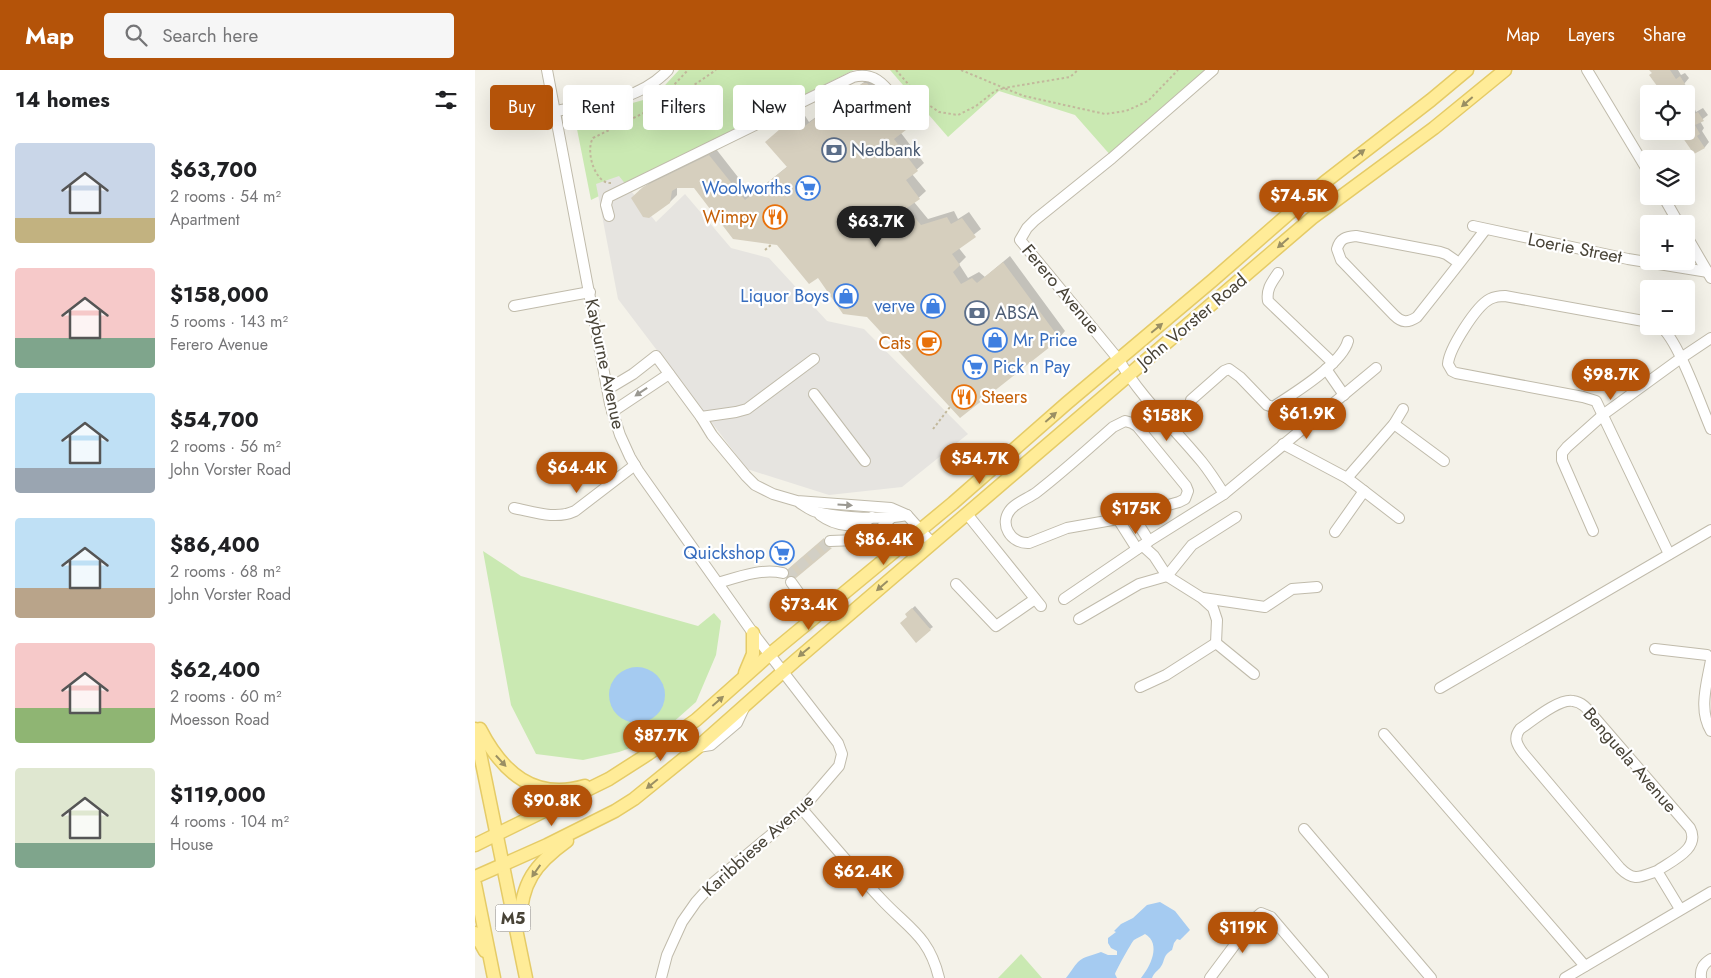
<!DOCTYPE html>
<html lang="en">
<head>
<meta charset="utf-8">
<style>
  :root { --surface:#fff; --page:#f6f6f6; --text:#202124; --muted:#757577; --accent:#b45309 }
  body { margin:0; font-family:Jost,sans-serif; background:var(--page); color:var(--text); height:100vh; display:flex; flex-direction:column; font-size:19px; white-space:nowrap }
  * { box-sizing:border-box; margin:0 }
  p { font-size:16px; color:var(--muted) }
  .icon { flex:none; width:28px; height:28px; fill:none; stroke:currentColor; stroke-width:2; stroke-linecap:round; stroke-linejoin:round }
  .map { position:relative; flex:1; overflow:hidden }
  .sheet { display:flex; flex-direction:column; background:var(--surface); width:475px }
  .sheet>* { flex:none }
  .guide { position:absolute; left:15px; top:15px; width:475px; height:45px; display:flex; gap:10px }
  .buttons { position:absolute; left:1165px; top:15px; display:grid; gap:10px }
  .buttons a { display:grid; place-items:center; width:55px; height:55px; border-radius:5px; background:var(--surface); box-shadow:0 5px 20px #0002; font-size:25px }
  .price { position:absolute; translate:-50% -42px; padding:0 11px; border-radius:18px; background:var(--accent); color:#fff; font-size:16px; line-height:32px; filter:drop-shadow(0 1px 2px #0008) }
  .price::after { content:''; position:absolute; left:50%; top:30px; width:15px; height:11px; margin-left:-8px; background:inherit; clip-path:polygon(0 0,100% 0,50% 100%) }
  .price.selected { background:#222; color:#fff }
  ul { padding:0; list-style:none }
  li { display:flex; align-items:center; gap:15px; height:125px; padding:0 15px }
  li span { display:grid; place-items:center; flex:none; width:140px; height:100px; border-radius:5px; color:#555 }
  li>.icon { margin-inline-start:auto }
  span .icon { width:60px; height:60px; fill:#fffc; stroke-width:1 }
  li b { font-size:21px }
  h2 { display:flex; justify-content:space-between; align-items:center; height:60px; padding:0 15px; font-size:21px }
  .chip { padding:0 18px; border-radius:5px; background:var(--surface); box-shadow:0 5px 20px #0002; font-size:18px; line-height:45px }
  .chip.selected { background:var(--accent); color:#fff }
  header { display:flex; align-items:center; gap:30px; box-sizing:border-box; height:70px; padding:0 25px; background:var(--accent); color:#fff }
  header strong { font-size:24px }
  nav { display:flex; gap:28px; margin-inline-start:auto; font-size:18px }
  .search { width:350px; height:45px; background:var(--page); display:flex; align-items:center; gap:12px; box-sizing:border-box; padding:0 18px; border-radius:5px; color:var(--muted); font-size:19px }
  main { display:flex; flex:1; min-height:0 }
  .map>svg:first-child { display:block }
  .green { fill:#cae9b2 }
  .parking { fill:#e6e4e0 }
  .water { fill:#a5cbf1 }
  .shadow { fill:#0003 }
  .building { fill:#d6cfbe }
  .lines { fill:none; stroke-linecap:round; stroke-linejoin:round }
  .minor-tunnel { stroke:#d2cfc5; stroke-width:10; stroke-dasharray:10 5; stroke-linecap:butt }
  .minor-casing { stroke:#c0bbab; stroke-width:12 }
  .major-casing { stroke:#e5cb67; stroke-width:15 }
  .path { stroke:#c2b89c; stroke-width:2; stroke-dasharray:2.5 2.5; stroke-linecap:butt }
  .minor { stroke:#fff; stroke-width:10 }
  .major { stroke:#ffec98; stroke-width:12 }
  .oneway { fill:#9a8f63 }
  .oneway2 { fill:#9a9891 }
  .labels { text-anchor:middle; stroke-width:4.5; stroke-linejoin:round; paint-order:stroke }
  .shield { fill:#fff; stroke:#7f7b73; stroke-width:1 }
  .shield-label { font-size:16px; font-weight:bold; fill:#484337 }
  .service-label { font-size:18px; fill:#4e5e75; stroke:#fff; text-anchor:start }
  .shop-label { font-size:18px; fill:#366cbe; stroke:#fff; text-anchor:end }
  .food-label { font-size:18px; fill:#c56008; stroke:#fff; text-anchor:end }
  .street-label { font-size:18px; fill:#484337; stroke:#fff }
</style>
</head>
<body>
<header>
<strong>Map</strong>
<div class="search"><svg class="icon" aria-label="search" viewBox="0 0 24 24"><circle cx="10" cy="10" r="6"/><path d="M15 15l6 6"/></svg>Search here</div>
<nav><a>Map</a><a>Layers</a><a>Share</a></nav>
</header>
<main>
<section class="sheet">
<h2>14 homes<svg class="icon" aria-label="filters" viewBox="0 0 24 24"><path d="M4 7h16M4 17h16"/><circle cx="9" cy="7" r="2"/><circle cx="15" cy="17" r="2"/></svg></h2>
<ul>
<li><span style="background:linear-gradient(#c9d6e8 75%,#c2b280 0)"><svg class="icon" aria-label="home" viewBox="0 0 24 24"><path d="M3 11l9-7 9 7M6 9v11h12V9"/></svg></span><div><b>$63,700</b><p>2 rooms · 54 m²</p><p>Apartment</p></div></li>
<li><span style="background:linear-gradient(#f6c9c9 70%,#7fa58c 0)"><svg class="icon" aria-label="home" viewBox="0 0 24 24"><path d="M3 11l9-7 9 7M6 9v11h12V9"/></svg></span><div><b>$158,000</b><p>5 rooms · 143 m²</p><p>Ferero Avenue</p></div></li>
<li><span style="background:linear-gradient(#bfe0f5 75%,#9aa5b1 0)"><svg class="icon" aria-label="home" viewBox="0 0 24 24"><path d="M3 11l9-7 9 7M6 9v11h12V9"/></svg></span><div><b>$54,700</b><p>2 rooms · 56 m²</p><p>John Vorster Road</p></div></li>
<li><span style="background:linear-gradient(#bfe0f5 70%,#b9a48a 0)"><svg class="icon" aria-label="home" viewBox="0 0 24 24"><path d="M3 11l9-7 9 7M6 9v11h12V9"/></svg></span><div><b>$86,400</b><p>2 rooms · 68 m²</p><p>John Vorster Road</p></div></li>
<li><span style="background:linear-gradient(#f6c9c9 65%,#8fb573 0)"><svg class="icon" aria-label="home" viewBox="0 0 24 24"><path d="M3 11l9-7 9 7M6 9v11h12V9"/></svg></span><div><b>$62,400</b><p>2 rooms · 60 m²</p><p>Moesson Road</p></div></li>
<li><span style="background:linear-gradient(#dfe7d0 75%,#7fa58c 0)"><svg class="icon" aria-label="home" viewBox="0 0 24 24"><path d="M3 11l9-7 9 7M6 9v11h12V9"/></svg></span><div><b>$119,000</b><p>4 rooms · 104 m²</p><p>House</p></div></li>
</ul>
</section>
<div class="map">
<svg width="1236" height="908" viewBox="0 0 1236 908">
  <rect width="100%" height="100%" fill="#f4f2e9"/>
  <g class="green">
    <path d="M204 0H379L116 130 100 49 179 27Z"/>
    <path d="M415 0H736L637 87 600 45 524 21 473 67Z"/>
    <path d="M8 481 46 506 223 556 239 543 246 551 241 585 221 632 178 670 144 682 108 690 61 684 36 635Z"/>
    <path d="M546 884 567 908H523Z"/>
  </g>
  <path class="parking" d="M144 106 181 152 210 124 256 178 294 188 352 251 389 259 493 364 427 417 354 425 272 399 143 229 121 114Z"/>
  <g class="water">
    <circle cx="162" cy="625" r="28"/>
    <path d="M685 832 700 841 715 860 705 870 702 869 699 873 697 880C687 886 691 890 685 898 682 901 679 903 677 908H666C675 897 687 874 670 864 667 866 662 868 659 870 656 873 642 899 640 904L642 908H591C595 903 599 896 603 892 609 886 619 885 626 882L633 885H642V881L636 878 633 873V868L641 862 639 861 646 854 658 848 672 835Z"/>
  </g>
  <g class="shadow">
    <path d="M1176 0H1203L1206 5 1210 3 1214 8 1209 14 1219 20 1215 27 1221 42 1228 38 1233 45 1225 51 1229 58 1227 61 1234 72 1230 77 1219 83 1211 61V24Z"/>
    <path d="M396 7H398L437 53 426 63 449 93 437 104 451 121 439 132 453 149 479 141 483 149 494 142 506 159 483 177 491 187 484 194 493 208 504 202 510 207 535 186 590 261 584 268 392 246 302 174 220 117 202 116V125L195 132 164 121 177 111 241 79 277 125 313 96 299 66 327 41 334 52Z"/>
    <path d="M350 469V474L356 476 321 506 314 499Z"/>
    <path d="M440 536 458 557 455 559 431 544Z"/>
  </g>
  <g class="building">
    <path d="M1174 0H1195L1201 9 1205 6 1210 14 1204 18 1212 24H1188L1174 5 1177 3Z"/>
    <path d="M388 13H392L431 60 419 69 443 101 431 110 445 129 432 138 446 155 472 147 476 154 487 148 501 167 477 184 485 195 478 202 486 214 497 208 502 213 528 192 585 269 485 348 392 247 368 244 343 208 334 214 302 175 258 169 219 118H202L197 121 195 133 174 148 168 147 156 128 168 117 234 85 270 130 312 97 290 72 320 46 327 58Z"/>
    <path d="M1211 41 1215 46 1223 42 1229 51 1220 55 1225 64 1222 66 1230 78 1219 84 1203 61H1211Z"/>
    <path d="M349 468V475L357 478 321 508 314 506 313 499Z"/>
    <path d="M437 538 456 560 441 573 425 553 432 547 430 544Z"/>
  </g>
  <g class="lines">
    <path class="minor-tunnel" d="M312 507 355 471"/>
    <g class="minor-casing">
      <g id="minor">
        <path d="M72 0 135 334 145 365 155 387 164 402 278 563 363 673 367 684 364 696 327 739 239 812 221 832 207 852 192 885 186 908"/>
        <path d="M738 0 637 88 560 150 552 158 545 170 644 290C666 328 699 358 727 392 735 402 742 413 749 424"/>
        <path d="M1112 0 1174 103"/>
        <path d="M81 41C120 34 164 31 193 0"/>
        <path d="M1188 126 1204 154"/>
        <path d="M134 146 131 135 133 127 378 7C402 1 411 18 425 34"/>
        <path d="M998 156 1153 189 1233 202"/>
        <path d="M1211 165 1236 208"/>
        <path d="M984 193 971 184 965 182 881 166C871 167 865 168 862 179L866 190 919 245C927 253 933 253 942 247 965 218 988 189 1010 160"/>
        <path d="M803 203C797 212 791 219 793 231L858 293"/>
        <path d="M39 236 115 222"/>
        <path d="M1174 252 1030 226C1025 226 1019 227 1015 229 1001 236 974 279 973 294L977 301 981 303 1108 327 1121 331 1194 484"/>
        <path d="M1185 256C1203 269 1226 336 1236 359"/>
        <path d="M851 299 869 325"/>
        <path d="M133 319 158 304 181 286 226 347 237 365 271 406 280 415 298 424 322 431 416 438 432 445 457 473"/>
        <path d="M339 324 390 391"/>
        <path d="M716 330 749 301 754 299 765 307 792 335 798 337C818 324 867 294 873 271"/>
        <path d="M137 342 194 304"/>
        <path d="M226 347 261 342 272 339 339 289"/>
        <path d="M650 351 657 353 662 356 711 416 713 421 710 429 704 432 643 449 592 458 554 473C536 474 523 454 536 439 542 432 554 428 562 422 588 402 613 379 638 357Z"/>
        <path d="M919 354 969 391"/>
        <path d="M808 374 872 408 924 448"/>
        <path d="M872 408 919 354 928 339"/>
        <path d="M325 433C330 436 336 441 342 442 367 448 407 450 432 445"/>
        <path d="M39 438C59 442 81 450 100 441L160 395"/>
        <path d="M492 444 566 536"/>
        <path d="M657 444 674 471"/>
        <path d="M345 445C360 456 382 460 397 447"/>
        <path d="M643 449 662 479"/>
        <path d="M1118 461 1087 390V383L1092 377 1129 344 1206 288 1236 268"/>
        <path d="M860 462 889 421"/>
        <path d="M355 471 382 470 404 460 416 448"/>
        <path d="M668 476 679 486 692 506 727 528 738 538 742 550 741 573"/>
        <path d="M316 512 341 547"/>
        <path d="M243 513C263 507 287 498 308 503"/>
        <path d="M481 514 521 556 560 529"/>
        <path d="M728 528 790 537 817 519 842 517"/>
        <path d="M589 529 674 471 749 424 901 298"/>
        <path d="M604 549 664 514 692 506 717 475 761 447"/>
        <path d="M1180 579 1232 585"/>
        <path d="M1236 590C1232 613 1223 640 1236 661"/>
        <path d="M665 617 691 605 741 573 779 604"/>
        <path d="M965 618 1236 460"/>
        <path d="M909 664 1110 896"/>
        <path d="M223 677 236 675 262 653 269 638"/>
        <path d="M327 739C353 769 379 800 406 829 433 858 454 866 464 908"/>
        <path d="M829 759 956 908"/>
        <path d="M1182 801C1165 807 1159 812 1145 798L1048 683C1042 675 1038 668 1045 659 1057 651 1084 628 1098 631 1108 632 1114 641 1120 648L1215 758C1226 779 1196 791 1182 801L1205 839"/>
        <path d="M735 908 779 849 786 843 796 847 848 908"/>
        <path d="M1090 908 1236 822"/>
        <path d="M1226 908C1225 899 1228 894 1236 889"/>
      </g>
    </g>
    <g class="major-casing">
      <g id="major">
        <path d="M270 603 278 584V563"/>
        <path d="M0 659 51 908"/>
        <path d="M5 659C27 702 59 731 110 716"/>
        <path d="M0 775 134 709 173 684 221 650 294 585 478 433 592 333 738 210 850 112 956 30 992 0"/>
        <path d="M0 807 72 775 140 741 159 729 223 677 320 591 837 148 959 58 1030 0"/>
        <path d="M0 814 19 908"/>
        <path d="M45 853C46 813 60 794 92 771"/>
        <path d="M0 863 10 881"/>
      </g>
    </g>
    <g class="path">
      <path d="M421 0 448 31 464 42 483 45 501 36 520 21 529 18 549 26 630 44 651 41 673 31 703 0"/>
      <path d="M486 0 529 18 595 7 603 0"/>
      <path d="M179 36 213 0"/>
      <path d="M136 113C120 114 110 81 118 68L203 26 241 0"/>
      <path d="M290 180 297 174"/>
      <path d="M458 359 475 337"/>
    </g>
    <use href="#minor" class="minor"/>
    <use href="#major" class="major"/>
  </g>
  <defs><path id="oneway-solid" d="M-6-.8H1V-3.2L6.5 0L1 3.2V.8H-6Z" transform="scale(1.25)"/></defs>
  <g class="oneway">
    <use href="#oneway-solid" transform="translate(992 32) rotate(139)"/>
    <use href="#oneway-solid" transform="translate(884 84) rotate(-37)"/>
    <use href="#oneway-solid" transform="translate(808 173) rotate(139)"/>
    <use href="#oneway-solid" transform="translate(682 258) rotate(-40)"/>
    <use href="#oneway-solid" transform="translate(576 347) rotate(-41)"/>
    <use href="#oneway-solid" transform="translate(407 516) rotate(139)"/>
    <use href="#oneway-solid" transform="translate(329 582) rotate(140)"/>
    <use href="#oneway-solid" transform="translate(243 631) rotate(-41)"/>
    <use href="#oneway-solid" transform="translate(26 691) rotate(47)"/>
    <use href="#oneway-solid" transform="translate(177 714) rotate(141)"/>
    <use href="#oneway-solid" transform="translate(61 801) rotate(125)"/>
  </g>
  <g class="oneway2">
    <use href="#oneway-solid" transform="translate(166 322) rotate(146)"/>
    <use href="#oneway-solid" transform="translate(370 435) rotate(4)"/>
  </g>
  <defs>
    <g id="bank-ring" transform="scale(1.25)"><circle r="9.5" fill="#fff" stroke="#5c6f8a" stroke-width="1.5"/><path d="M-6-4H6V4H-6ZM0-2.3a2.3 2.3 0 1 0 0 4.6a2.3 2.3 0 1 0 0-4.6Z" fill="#5c6f8a"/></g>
    <g id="supermarket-ring" transform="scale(1.25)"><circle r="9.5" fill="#fff" stroke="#3f7fe0" stroke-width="1.5"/><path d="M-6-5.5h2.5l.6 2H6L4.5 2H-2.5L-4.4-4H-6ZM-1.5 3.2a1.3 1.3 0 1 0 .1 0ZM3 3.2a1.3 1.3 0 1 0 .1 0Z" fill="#3f7fe0"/></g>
    <g id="restaurant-ring" transform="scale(1.25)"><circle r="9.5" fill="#fff" stroke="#e8710a" stroke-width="1.5"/><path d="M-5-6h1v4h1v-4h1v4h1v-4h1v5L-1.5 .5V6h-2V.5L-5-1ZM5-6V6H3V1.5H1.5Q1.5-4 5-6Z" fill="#e8710a"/></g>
    <g id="shop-ring" transform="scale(1.25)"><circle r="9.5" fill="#fff" stroke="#3f7fe0" stroke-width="1.5"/><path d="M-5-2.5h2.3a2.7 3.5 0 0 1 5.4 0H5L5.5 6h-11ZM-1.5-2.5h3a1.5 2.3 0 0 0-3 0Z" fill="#3f7fe0"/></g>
    <g id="cafe-ring" transform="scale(1.25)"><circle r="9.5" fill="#fff" stroke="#e8710a" stroke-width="1.5"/><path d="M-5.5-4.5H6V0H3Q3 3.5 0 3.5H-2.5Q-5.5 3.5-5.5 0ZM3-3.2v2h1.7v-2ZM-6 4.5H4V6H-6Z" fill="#e8710a"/></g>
  </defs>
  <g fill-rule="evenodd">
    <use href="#bank-ring" x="359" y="80"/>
    <use href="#supermarket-ring" x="333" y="118"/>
    <use href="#restaurant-ring" x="300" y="147"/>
    <use href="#shop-ring" x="371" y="226"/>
    <use href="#shop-ring" x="458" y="236"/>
    <use href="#bank-ring" x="502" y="243"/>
    <use href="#shop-ring" x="520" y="270"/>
    <use href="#cafe-ring" x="454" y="273"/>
    <use href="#supermarket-ring" x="500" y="297"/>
    <use href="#restaurant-ring" x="489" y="327"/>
    <use href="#supermarket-ring" x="307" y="483"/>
  </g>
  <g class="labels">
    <rect class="shield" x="20.5" y="834.5" width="35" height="27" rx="4"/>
    <g class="shield-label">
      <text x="38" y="854">M5</text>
    </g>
    <g class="service-label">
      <text x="376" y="86">Nedbank</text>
      <text x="520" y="249">ABSA</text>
    </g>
    <g class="shop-label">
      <text x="316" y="124">Woolworths</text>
      <text x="354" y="232">Liquor Boys</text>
      <text x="440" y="242">verve</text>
      <text x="538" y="276" text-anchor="start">Mr Price</text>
      <text x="518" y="303" text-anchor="start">Pick n Pay</text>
      <text x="290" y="489">Quickshop</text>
    </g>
    <g class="food-label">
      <text x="282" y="153">Wimpy</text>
      <text x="436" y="279">Cats</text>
      <text x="506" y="333" text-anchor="start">Steers</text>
    </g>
    <g class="street-label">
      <text transform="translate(1100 178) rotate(11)" y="6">Loerie Street</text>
      <text transform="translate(586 219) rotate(50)" y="6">Ferero Avenue</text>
      <text transform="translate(717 251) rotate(-40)" y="6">John Vorster Road</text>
      <text transform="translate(130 294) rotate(78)" y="6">Kayburne Avenue</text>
      <text transform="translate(1155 690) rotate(49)" y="6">Benguela Avenue</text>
      <text transform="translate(283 775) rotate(-42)" y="6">Karibbiese Avenue</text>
    </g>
  </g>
</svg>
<div class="buttons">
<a><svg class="icon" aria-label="locate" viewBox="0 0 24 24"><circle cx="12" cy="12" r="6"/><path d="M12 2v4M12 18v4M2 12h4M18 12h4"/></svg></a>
<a><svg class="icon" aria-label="layers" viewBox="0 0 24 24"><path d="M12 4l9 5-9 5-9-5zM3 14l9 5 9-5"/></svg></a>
<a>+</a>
<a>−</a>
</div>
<b class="price" style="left:824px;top:152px">$74.5K</b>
<b class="price selected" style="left:401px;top:178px">$63.7K</b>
<b class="price" style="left:1136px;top:331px">$98.7K</b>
<b class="price" style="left:832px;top:370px">$61.9K</b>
<b class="price" style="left:692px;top:372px">$158K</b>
<b class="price" style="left:505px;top:415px">$54.7K</b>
<b class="price" style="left:102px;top:424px">$64.4K</b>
<b class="price" style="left:661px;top:465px">$175K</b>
<b class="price" style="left:409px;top:496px">$86.4K</b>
<b class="price" style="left:334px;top:561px">$73.4K</b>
<b class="price" style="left:186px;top:692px">$87.7K</b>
<b class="price" style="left:77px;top:757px">$90.8K</b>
<b class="price" style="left:388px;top:828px">$62.4K</b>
<b class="price" style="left:768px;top:884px">$119K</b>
<div class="guide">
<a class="chip selected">Buy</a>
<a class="chip">Rent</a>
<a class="chip">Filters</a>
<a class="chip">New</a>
<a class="chip">Apartment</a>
</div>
</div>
</main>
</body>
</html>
